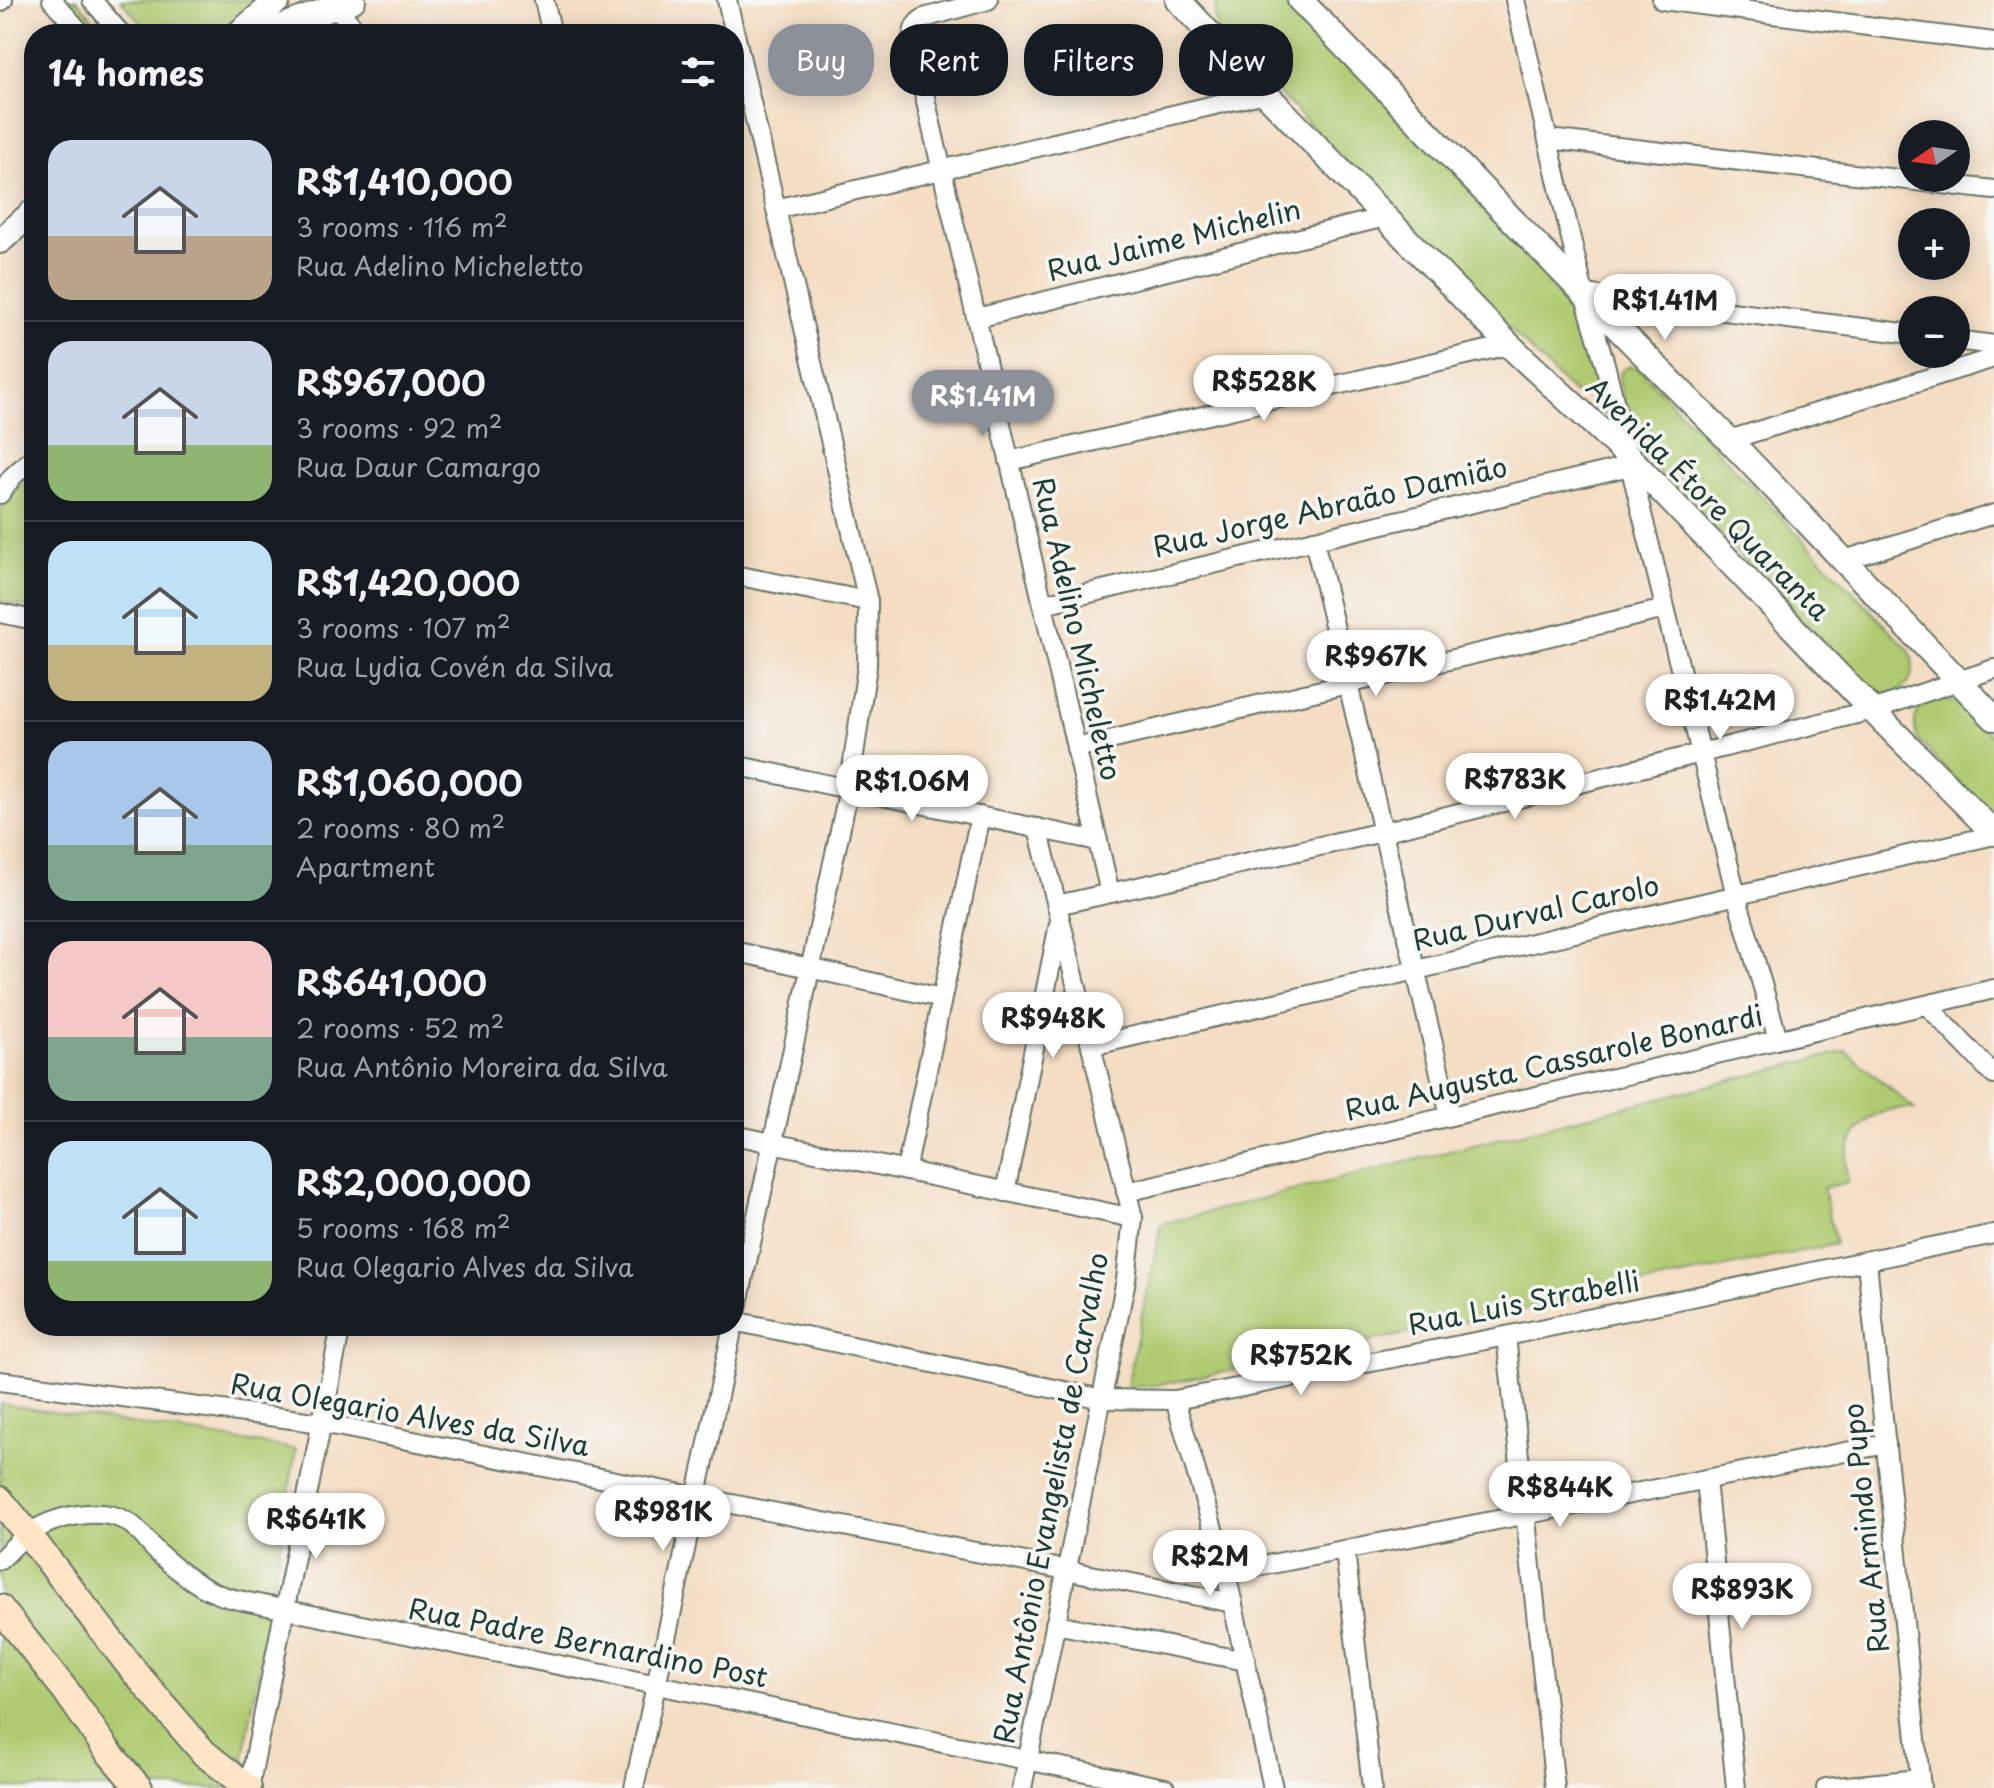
<!DOCTYPE html>
<html lang="en">
<head>
<meta charset="utf-8">
<style>
  :root { --surface:#171b24; --page:#242831; --text:#f1f3f6; --muted:#9ea1a6; --line:#363941; --accent:#8c9099 }
  body { margin:0; font-family:"Playpen Sans",sans-serif; background:var(--page); color:var(--text); height:100vh; display:flex; flex-direction:column; font-size:30px; white-space:nowrap }
  * { box-sizing:border-box; margin:0 }
  p { font-size:26px; color:var(--muted) }
  .icon { flex:none; width:44px; height:44px; fill:none; stroke:currentColor; stroke-width:2; stroke-linecap:round; stroke-linejoin:round }
  .map { position:relative; flex:1; overflow:hidden }
  .drawer { position:absolute; left:24px; top:24px; width:720px; height:1312px; display:flex; flex-direction:column; background:var(--surface); border-radius:32px; box-shadow:0 4px 20px #0003 }
  .drawer>* { flex:none }
  .top-card { position:absolute; left:768px; top:24px; width:760px; height:72px; display:flex; gap:16px }
  .needle { width:52px; rotate:257deg }
  .tools { position:absolute; left:1898px; top:120px; display:grid; gap:16px }
  .tools a { display:grid; place-items:center; width:72px; height:72px; border-radius:50%; background:var(--surface); box-shadow:0 4px 20px #0003; font-size:40px }
  .price { position:absolute; translate:-50% -68px; padding:0 18px; border-radius:28px; background:#fff; color:#222; font-size:26px; line-height:52px; filter:drop-shadow(0 2px 4px #0008) }
  .price::after { content:''; position:absolute; left:50%; top:48px; width:24px; height:18px; margin-left:-12px; background:inherit; clip-path:polygon(0 0,100% 0,50% 100%) }
  .price.current { background:var(--accent); color:#fff }
  ul { padding:0; list-style:none }
  li { display:flex; align-items:center; gap:24px; height:200px; padding:0 24px }
  li+li { border-top:2px solid var(--line) }
  li span { display:grid; place-items:center; flex:none; width:224px; height:160px; border-radius:24px; color:#555 }
  li>.icon { margin-inline-start:auto }
  span .icon { width:96px; height:96px; fill:#fffc; stroke-width:1 }
  li b { font-size:34px }
  h2 { display:flex; justify-content:space-between; align-items:center; height:96px; padding:0 24px; font-size:34px }
  .pill { padding:0 28px; border-radius:32px; background:var(--surface); box-shadow:0 4px 20px #0003; font-size:28px; line-height:72px }
  .pill.current { background:var(--accent); color:#fff }
  .map>svg:first-child { display:block }
  .green { fill:#afca70; stroke:#678452; stroke-width:2 }
  .lines { fill:none; stroke-linecap:round; stroke-linejoin:round }
  .minor-casing { stroke:#6a7566; stroke-width:22 }
  .tertiary-casing { stroke:#6a7566; stroke-width:28 }
  .secondary-casing { stroke:#6a7566; stroke-width:30 }
  .minor { stroke:#fff; stroke-width:18 }
  .tertiary { stroke:#fff; stroke-width:24 }
  .secondary { stroke:#fde5c5; stroke-width:26 }
  .labels { text-anchor:middle; stroke-width:7; stroke-linejoin:round; paint-order:stroke }
  .street-label { font-size:28px; fill:#1f3d34; stroke:#f6f6f2 }
</style>
</head>
<body>
<div class="map">
<svg width="1994" height="1788" viewBox="0 0 1994 1788">
  <rect width="100%" height="100%" fill="#f6f6f2"/>
  <filter id="ink" filterUnits="userSpaceOnUse"><feTurbulence type="fractalNoise" baseFrequency=".0125" numOctaves="2"/><feDisplacementMap in="SourceGraphic" scale="16" xChannelSelector="R" yChannelSelector="G"/><feConvolveMatrix kernelMatrix="1 2 1 2 8 2 1 2 1" color-interpolation-filters="sRGB"/></filter>
  <filter id="wash" filterUnits="userSpaceOnUse"><feTurbulence type="fractalNoise" baseFrequency=".006" numOctaves="4" result="noise"/><feDisplacementMap in="SourceGraphic" scale="32" xChannelSelector="R" yChannelSelector="G"/><feGaussianBlur stdDeviation="1.8" result="paint"/><feColorMatrix in="noise" values="0 0 0 0 0 0 0 0 0 0 0 0 0 0 0 0 0 1.4 0 .05"/><feComposite in="paint" operator="in"/></filter>
  <g filter="url(#wash)">
    <rect width="100%" height="100%" fill="#f4ddc3"/>
    <g class="green">
      <path d="M62 0H77L106 34H91Z"/>
      <path d="M121 0H257L218 34H151Z"/>
      <path d="M1216 0H1292L1566 290 1574 307 1599 379 1596 391C1587 398 1581 397 1572 392L1218 31 1215 19Z"/>
      <path d="M1629 366 1638 368 1909 650C1922 679 1900 702 1871 690L1657 471 1638 455 1634 444 1619 381 1621 371Z"/>
      <path d="M34 470V608L0 602V510L9 497Z"/>
      <path d="M1942 698 1956 702 1994 739V819L1919 741C1909 720 1917 702 1942 698Z"/>
      <path d="M1846 1051 1914 1109C1869 1104 1838 1139 1848 1182L1823 1188 1836 1244 1180 1381 1148 1386H1127L1161 1224Z"/>
      <path d="M0 1404 296 1449 244 1756 243 1788H0Z"/>
    </g>
  </g>
  <g filter="url(#ink)">
    <g class="lines">
      <g class="minor-casing">
        <g id="minor">
          <path d="M52 0 82 34"/>
          <path d="M92 0 121 34"/>
          <path d="M544 0 552 34"/>
          <path d="M727 0 868 601 867 666 849 789 734 1322"/>
          <path d="M988 0 924 18C914 24 913 30 912 42L1110 893"/>
          <path d="M1515 0 1584 294 1605 364 1736 895 1778 1039"/>
          <path d="M1662 0 1994 42"/>
          <path d="M328 1 336 6 359 34"/>
          <path d="M0 2 3 0"/>
          <path d="M1548 139 1994 190"/>
          <path d="M776 209 1265 93"/>
          <path d="M1584 294 1912 334"/>
          <path d="M977 318 1385 217"/>
          <path d="M1956 340 1994 345"/>
          <path d="M1729 440 1994 358"/>
          <path d="M1009 461 1509 345"/>
          <path d="M0 494 12 477 34 457"/>
          <path d="M1314 540 1450 1116"/>
          <path d="M1844 560 1994 514"/>
          <path d="M734 575 868 601"/>
          <path d="M1043 604 1630 466"/>
          <path d="M0 613 34 620"/>
          <path d="M1076 748 1665 609"/>
          <path d="M734 765 1098 841"/>
          <path d="M1057 905 1382 832 1701 753 1872 710 1994 669"/>
          <path d="M734 951 941 998"/>
          <path d="M1927 1005 1994 1075"/>
          <path d="M1091 1046 1994 835"/>
          <path d="M734 1135 1133 1218"/>
          <path d="M906 1171 980 816"/>
          <path d="M1005 1192 1059 924"/>
          <path d="M1126 1192 1994 989"/>
          <path d="M1867 1262 1921 1788"/>
          <path d="M734 1321 1102 1399 1175 1400 1506 1336 1994 1234"/>
          <path d="M1506 1336 1555 1788"/>
          <path d="M0 1381 322 1423 1233 1603"/>
          <path d="M1175 1400 1226 1573 1273 1788"/>
          <path d="M1706 1479 1736 1788"/>
          <path d="M1345 1550 1372 1788"/>
          <path d="M0 1560C9 1552 17 1542 27 1535 53 1516 104 1504 132 1525 141 1532 149 1544 157 1552 175 1568 196 1586 218 1594 227 1598 238 1600 248 1602L1165 1788"/>
          <path d="M1226 1573 1886 1444"/>
          <path d="M1055 1624 1246 1661"/>
          <path d="M249 1788 341 1326"/>
          <path d="M634 1788 733 1326"/>
          <path d="M1022 1788 1126 1280 1133 1218 1038 828"/>
          <path d="M1826 1788 1920 1779"/>
        </g>
      </g>
      <g class="tertiary-casing">
        <g id="tertiary">
          <path d="M1178 0 1265 93 1509 345 1627 455 1872 710 1994 833"/>
          <path d="M1300 0 1584 294 1729 440 1994 718"/>
          <path d="M238 34 278 0"/>
          <path d="M263 34 353 0"/>
          <path d="M0 241 34 211"/>
        </g>
      </g>
      <g class="secondary-casing">
        <g id="secondary">
          <path d="M0 1500 28 1534 133 1670 204 1753 248 1788"/>
          <path d="M0 1608 66 1691 107 1750 139 1788"/>
        </g>
      </g>
      <use href="#minor" class="minor"/>
      <use href="#tertiary" class="tertiary"/>
      <use href="#secondary" class="secondary"/>
    </g>
  </g>
  <g class="labels">
    <g class="street-label">
      <text transform="translate(1174 240) rotate(-14)" y="10">Rua Jaime Michelin</text>
      <text transform="translate(1708 499) rotate(45)" y="10">Avenida Étore Quaranta</text>
      <text transform="translate(1330 507) rotate(-13)" y="10">Rua Jorge Abraão Damião</text>
      <text transform="translate(1077 629) rotate(77)" y="10">Rua Adelino Micheletto</text>
      <text transform="translate(1536 913) rotate(-13)" y="10">Rua Durval Carolo</text>
      <text transform="translate(1554 1063) rotate(-13)" y="10">Rua Augusta Cassarole Bonardi</text>
      <text transform="translate(1524 1303) rotate(-11)" y="10">Rua Luis Strabelli</text>
      <text transform="translate(410 1415) rotate(10)" y="10">Rua Olegario Alves da Silva</text>
      <text transform="translate(1051 1498) rotate(-79)" y="10">Rua Antônio Evangelista de Carvalho</text>
      <text transform="translate(1866 1528) rotate(-96)" y="10">Rua Armindo Pupo</text>
      <text transform="translate(588 1643) rotate(11)" y="10">Rua Padre Bernardino Post</text>
    </g>
  </g>
</svg>
<div class="tools">
<a><svg class="needle" viewBox="-14 -14 28 28"><path d="M0-13l5 13h-10z" fill="#e53935"/><path d="M0 13l5-13h-10z" fill="#9ea1a6"/></svg></a>
<a>+</a>
<a>−</a>
</div>
<b class="price" style="left:1665px;top:342px">R$1.41M</b>
<b class="price" style="left:1264px;top:423px">R$528K</b>
<b class="price current" style="left:983px;top:438px">R$1.41M</b>
<b class="price" style="left:1376px;top:698px">R$967K</b>
<b class="price" style="left:1720px;top:742px">R$1.42M</b>
<b class="price" style="left:1515px;top:821px">R$783K</b>
<b class="price" style="left:912px;top:823px">R$1.06M</b>
<b class="price" style="left:1053px;top:1060px">R$948K</b>
<b class="price" style="left:1301px;top:1397px">R$752K</b>
<b class="price" style="left:1560px;top:1529px">R$844K</b>
<b class="price" style="left:663px;top:1553px">R$981K</b>
<b class="price" style="left:316px;top:1561px">R$641K</b>
<b class="price" style="left:1210px;top:1598px">R$2M</b>
<b class="price" style="left:1742px;top:1631px">R$893K</b>
<div class="top-card">
<a class="pill current">Buy</a>
<a class="pill">Rent</a>
<a class="pill">Filters</a>
<a class="pill">New</a>
</div>
<section class="drawer">
<h2>14 homes<svg class="icon" aria-label="filters" viewBox="0 0 24 24"><path d="M4 7h16M4 17h16"/><circle cx="9" cy="7" r="2"/><circle cx="15" cy="17" r="2"/></svg></h2>
<ul>
<li><span style="background:linear-gradient(#c9d6e8 60%,#b9a48a 0)"><svg class="icon" aria-label="home" viewBox="0 0 24 24"><path d="M3 11l9-7 9 7M6 9v11h12V9"/></svg></span><div><b>R$1,410,000</b><p>3 rooms · 116 m²</p><p>Rua Adelino Micheletto</p></div></li>
<li><span style="background:linear-gradient(#c9d6e8 65%,#8fb573 0)"><svg class="icon" aria-label="home" viewBox="0 0 24 24"><path d="M3 11l9-7 9 7M6 9v11h12V9"/></svg></span><div><b>R$967,000</b><p>3 rooms · 92 m²</p><p>Rua Daur Camargo</p></div></li>
<li><span style="background:linear-gradient(#bfe0f5 65%,#c2b280 0)"><svg class="icon" aria-label="home" viewBox="0 0 24 24"><path d="M3 11l9-7 9 7M6 9v11h12V9"/></svg></span><div><b>R$1,420,000</b><p>3 rooms · 107 m²</p><p>Rua Lydia Covén da Silva</p></div></li>
<li><span style="background:linear-gradient(#a9c7e8 65%,#7fa58c 0)"><svg class="icon" aria-label="home" viewBox="0 0 24 24"><path d="M3 11l9-7 9 7M6 9v11h12V9"/></svg></span><div><b>R$1,060,000</b><p>2 rooms · 80 m²</p><p>Apartment</p></div></li>
<li><span style="background:linear-gradient(#f6c9c9 60%,#7fa58c 0)"><svg class="icon" aria-label="home" viewBox="0 0 24 24"><path d="M3 11l9-7 9 7M6 9v11h12V9"/></svg></span><div><b>R$641,000</b><p>2 rooms · 52 m²</p><p>Rua Antônio Moreira da Silva</p></div></li>
<li><span style="background:linear-gradient(#bfe0f5 75%,#8fb573 0)"><svg class="icon" aria-label="home" viewBox="0 0 24 24"><path d="M3 11l9-7 9 7M6 9v11h12V9"/></svg></span><div><b>R$2,000,000</b><p>5 rooms · 168 m²</p><p>Rua Olegario Alves da Silva</p></div></li>
</ul>
</section>
</div>
</body>
</html>
